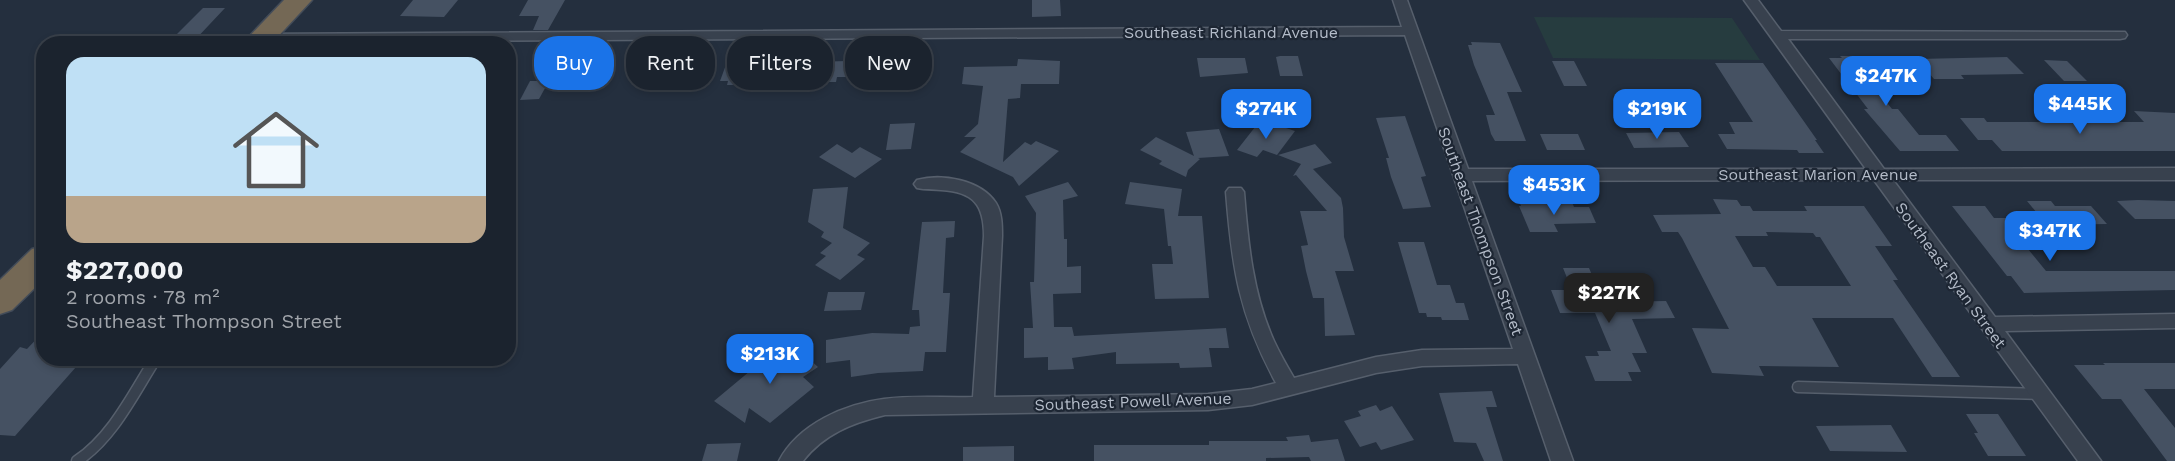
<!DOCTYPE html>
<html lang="en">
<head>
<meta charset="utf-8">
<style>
  :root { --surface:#1b232e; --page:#282f3a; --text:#f1f3f6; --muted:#a0a4aa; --line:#39404a; --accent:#1a73e8 }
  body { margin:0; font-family:"Work Sans",sans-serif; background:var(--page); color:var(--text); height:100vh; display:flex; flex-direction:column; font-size:22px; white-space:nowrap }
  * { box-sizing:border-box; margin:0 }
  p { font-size:20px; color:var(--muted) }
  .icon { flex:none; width:33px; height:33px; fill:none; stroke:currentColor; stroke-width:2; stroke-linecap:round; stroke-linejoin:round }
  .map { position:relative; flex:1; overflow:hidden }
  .side { position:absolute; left:36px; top:36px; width:480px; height:330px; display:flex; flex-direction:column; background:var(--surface); border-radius:24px; box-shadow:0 3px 9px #0003,0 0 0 2px var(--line) }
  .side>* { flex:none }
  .top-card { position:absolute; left:534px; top:36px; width:570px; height:54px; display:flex; gap:12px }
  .price { position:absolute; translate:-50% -51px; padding:0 14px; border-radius:12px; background:var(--accent); color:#fff; font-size:20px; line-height:39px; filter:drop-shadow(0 2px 3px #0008) }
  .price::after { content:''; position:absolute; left:50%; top:36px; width:18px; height:14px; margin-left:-9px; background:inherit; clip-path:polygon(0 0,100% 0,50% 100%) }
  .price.active { background:#222; color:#fff }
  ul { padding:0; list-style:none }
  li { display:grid; align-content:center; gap:12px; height:318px; padding:0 30px }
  li span { display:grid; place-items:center; height:186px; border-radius:18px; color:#555 }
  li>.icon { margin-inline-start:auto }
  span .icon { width:108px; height:108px; fill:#fffc; stroke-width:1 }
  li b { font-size:26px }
  .tag { padding:0 21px; border-radius:24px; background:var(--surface); box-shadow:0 3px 9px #0003,0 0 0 2px var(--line); font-size:21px; line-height:54px }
  .tag.active { background:var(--accent); color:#fff }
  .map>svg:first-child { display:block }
  .green { fill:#263c3f }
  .building { fill:#455162; fill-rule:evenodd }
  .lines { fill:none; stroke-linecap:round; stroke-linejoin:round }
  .lane-casing { stroke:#565f6c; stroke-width:13 }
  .street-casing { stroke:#565f6c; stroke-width:3 }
  .highway-casing { stroke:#434c59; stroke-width:3 }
  .lane { stroke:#38414e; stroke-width:10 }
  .street { fill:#38414e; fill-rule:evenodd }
  .highway { fill:#746855; fill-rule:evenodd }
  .labels { text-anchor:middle; stroke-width:4.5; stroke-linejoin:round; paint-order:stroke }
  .street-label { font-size:16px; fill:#b4bcc9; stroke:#1d2633 }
</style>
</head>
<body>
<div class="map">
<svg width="2175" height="461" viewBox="0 0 2175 461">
  <rect width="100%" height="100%" fill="#242f3e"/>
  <path class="green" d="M1534 17 1732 18 1760 60 1553 58Z"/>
  <g class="building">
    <path d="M413 0H458L444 17 400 16Z"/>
    <path d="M528 0H565L548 30H533L539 16H519Z"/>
    <path d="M1032 0H1060L1061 16 1032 17Z"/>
    <path d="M203 8H225L193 42H172L175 39H172Z"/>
    <path d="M1471 42 1500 43 1522 92H1507L1526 141H1495L1491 134 1486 115H1495L1474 65 1468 45H1472Z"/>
    <path d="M1280 56H1298L1303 76H1280L1276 57Z"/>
    <path d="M1840 56H1872L1889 77 1867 78 1892 109H1898L1919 135H1946L1959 151H1900L1864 109H1868L1829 58H1842Z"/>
    <path d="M2007 57 2024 74 1961 75 1964 79H1934L1917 59Z"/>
    <path d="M1197 58H1245L1248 73 1200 77Z"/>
    <path d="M1018 59 1060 61 1059 84H1021L1020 98 1008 99 1003 162 1025 142 1031 145 1036 141 1059 151 1019 186 1013 177 960 152 976 137H964L978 124 983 86 962 84 964 67 1017 66Z"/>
    <path d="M883 60H894L892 77H837L836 82H805L811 62Z"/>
    <path d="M2044 60 2067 61 2087 81H2064Z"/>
    <path d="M1552 61H1574L1587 86H1564Z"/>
    <path d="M727 62H772L766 81H750L748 85H727L728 81H720Z"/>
    <path d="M1715 63H1763L1817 140H1815L1824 153H1799L1797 150 1727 149 1718 134H1735L1729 122H1753Z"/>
    <path d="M584 64H603L594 81H564L572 66Z"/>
    <path d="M665 66H693L686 85H659Z"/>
    <path d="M530 81H549L539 99 520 100Z"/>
    <path d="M2134 111 2175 113V151H2002L1992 140H1978L1960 118H1984L1987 122H2144Z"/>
    <path d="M1405 116 1426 176 1421 177 1431 207 1403 209 1391 177 1386 158H1389L1376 118Z"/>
    <path d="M1259 122 1268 125 1271 123 1295 131 1277 155 1263 150 1257 157 1237 150Z"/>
    <path d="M915 123 911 149 886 150 890 124Z"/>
    <path d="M1219 129 1229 156 1198 158 1200 159 1188 170 1186 177 1159 164 1162 161 1140 150 1156 137 1194 156 1186 132Z"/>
    <path d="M1679 132 1689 147 1634 148 1626 133Z"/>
    <path d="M1540 134H1578L1585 150H1547Z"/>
    <path d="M837 144 852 153 860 147 882 159 855 178 819 157Z"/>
    <path d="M1315 144 1332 163 1313 169 1341 198 1343 208 1344 237 1354 271H1335L1355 335 1325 336 1324 298H1313L1306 271 1301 246 1308 245 1300 211H1327L1296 175 1293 176 1301 164 1278 155Z"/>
    <path d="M1068 182 1078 196 1063 200 1064 239H1067V267L1081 266V293L1053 294 1054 327H1072L1074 336 1226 328 1229 348H1209L1212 367 1180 368 1179 363 1116 364V352L1072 358 1074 369 1048 370V357L1024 358V328H1033L1030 282H1034L1036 213 1025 196Z"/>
    <path d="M1130 182 1182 189 1178 216H1202L1209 298 1155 299 1152 264H1173L1171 246H1168L1164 209 1125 204Z"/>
    <path d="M848 187 843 228 870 243 857 255 865 259 840 280 815 265 826 256 820 253 832 243 821 237 824 232 808 222 813 189Z"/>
    <path d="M1713 199 1737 200 1741 206H1750L1753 211H1807L1804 206H1864L1892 246H1875L1898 280H1893L1960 377H1932L1893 318H1812L1839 367 1759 366 1764 376 1712 373 1692 328 1729 329 1682 238 1678 232H1662L1653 215 1721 214ZM1766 232 1813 233 1816 237H1820L1851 286H1777L1765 267H1753L1735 236H1768Z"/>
    <path d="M2138 200 2175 201V219H2135L2117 201Z"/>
    <path d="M2027 201H2051L2055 206H2091L2107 224 2047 225Z"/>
    <path d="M1572 202 1574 207H1589L1596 223 1554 224 1558 232H1530L1519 206H1521L1520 203Z"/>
    <path d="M1952 206H1985L1994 218H2009L2026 238H2019L2046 271H2175V290L2024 293 2011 276H2007Z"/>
    <path d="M955 221 954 237 946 238 943 293H950L946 352H925L923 371 878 373 851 377 850 360 826 363V340L872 333 909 334 910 327 920 326 919 310H912L922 222Z"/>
    <path d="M1398 242H1424L1437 285H1450L1456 303H1464L1469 320H1442L1441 317H1427L1426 313H1419Z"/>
    <path d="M1563 268H1589L1598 289H1607L1612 302 1666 301 1675 318 1632 319 1647 353H1632L1641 372H1628L1632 381H1595L1585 356H1599L1597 351H1611L1595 313H1560L1551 290H1572Z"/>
    <path d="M828 292H865L861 310 824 311Z"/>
    <path d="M44 331V358H84L15 436 0 435V369L20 347 27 349Z"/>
    <path d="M788 340 818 367 803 377 814 387 770 423 749 408 745 423 714 401 762 361 760 359Z"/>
    <path d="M2103 363H2175V389H2144L2175 428V461H2167L2121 399H2102L2074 365H2105Z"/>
    <path d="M1492 391 1497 407H1486L1503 461H1484L1476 443 1454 442 1439 393Z"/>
    <path d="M1376 405 1380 411 1392 406 1414 440 1381 450 1376 442 1360 447 1344 421 1361 416 1358 411Z"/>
    <path d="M1966 414H1998L2026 456H1988L1974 433H1978Z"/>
    <path d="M1891 425 1907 452 1830 451 1816 426Z"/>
    <path d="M1309 435 1311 442 1338 439 1345 461H1311L1309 457 1266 458V461H1094V445H1209V441H1288L1286 437Z"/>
    <path d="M741 443 737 461H702L707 444Z"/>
    <path d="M1014 446V461H963V447Z"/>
  </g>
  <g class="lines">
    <g class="lane-casing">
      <g id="lane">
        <path d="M1798 387 2040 394"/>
        <path d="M77 461C113 437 133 394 156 358"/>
      </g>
    </g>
    <g class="street-casing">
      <path id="street" d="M1393 0H1407L1468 169H1866L1744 0H1758L1781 31 2125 32 2127 35 2125 38 2120 39H1788L1884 169 2175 168V180H1893L1995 317 2175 314V328L2005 331 2101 461H2078L1874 180 1472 181 1573 461H1551L1518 364 1422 366 1376 373 1252 405 1208 410 885 415C852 423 824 434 803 461H779C798 424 845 404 884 399 913 395 944 398 973 397L984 236C984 205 974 192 941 190 933 189 925 190 917 188L914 184 917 180C942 173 981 180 996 203 1002 213 1002 225 1002 236L994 397 1208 394 1252 389 1276 383C1239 315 1232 268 1226 192L1229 188H1241L1244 192C1248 243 1253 295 1274 341 1280 354 1287 366 1294 378L1376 357 1422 350 1513 349 1405 35 260 42 253 38 260 34 1402 27Z"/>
    </g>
    <g class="highway-casing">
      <g id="highway">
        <path d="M284 0H312L271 44H242Z"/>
        <path d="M44 246V279L12 310 0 314V280L32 249Z"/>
      </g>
    </g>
    <use href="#lane" class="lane"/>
    <use href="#street" class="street"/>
    <use href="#highway" class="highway"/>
  </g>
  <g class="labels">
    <g class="street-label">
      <text x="1231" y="38">Southeast Richland Avenue</text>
      <text x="1818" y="180">Southeast Marion Avenue</text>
      <text transform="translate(1481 231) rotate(70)" y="6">Southeast Thompson Street</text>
      <text transform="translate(1951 275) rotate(54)" y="6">Southeast Ryan Street</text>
      <text transform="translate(1133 401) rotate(-2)" y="6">Southeast Powell Avenue</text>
    </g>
  </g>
</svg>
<b class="price" style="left:1886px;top:107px">$247K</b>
<b class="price" style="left:2080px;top:135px">$445K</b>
<b class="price" style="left:1266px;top:140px">$274K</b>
<b class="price" style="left:1657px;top:140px">$219K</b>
<b class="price" style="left:1554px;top:216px">$453K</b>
<b class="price" style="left:2050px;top:262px">$347K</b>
<b class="price active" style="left:1609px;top:324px">$227K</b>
<b class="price" style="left:770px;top:385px">$213K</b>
<div class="top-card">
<a class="tag active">Buy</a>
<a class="tag">Rent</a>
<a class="tag">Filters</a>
<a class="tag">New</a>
</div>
<section class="side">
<ul>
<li><span style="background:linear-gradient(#bfe0f5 75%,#b9a48a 0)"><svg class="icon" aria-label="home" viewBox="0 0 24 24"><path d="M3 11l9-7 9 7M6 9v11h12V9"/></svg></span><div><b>$227,000</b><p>2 rooms · 78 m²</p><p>Southeast Thompson Street</p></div></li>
</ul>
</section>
</div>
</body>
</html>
